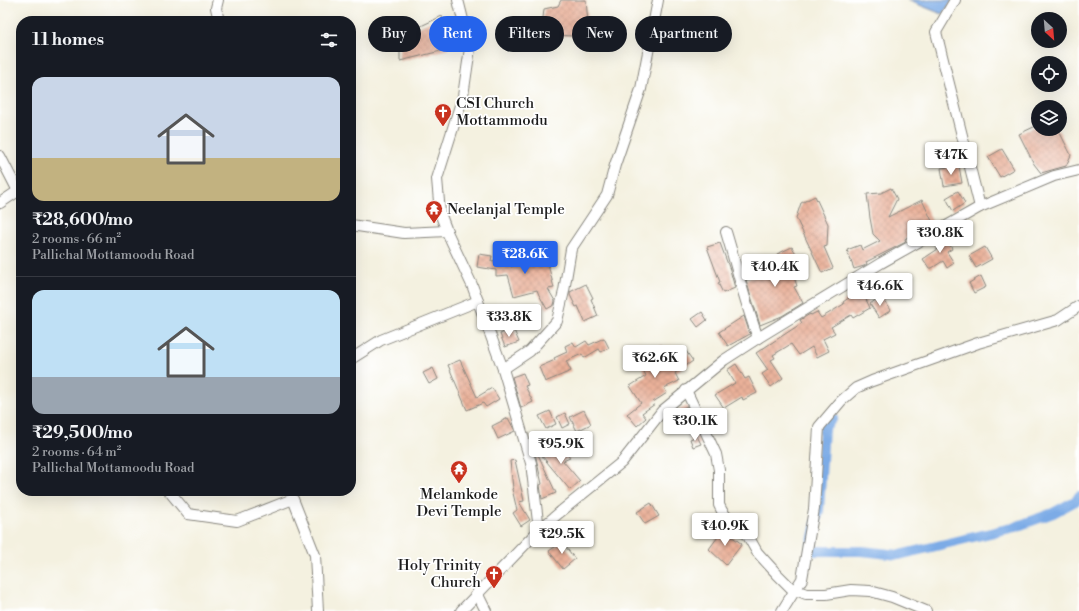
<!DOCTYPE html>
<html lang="en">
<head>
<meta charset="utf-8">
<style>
  :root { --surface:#171b24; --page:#242831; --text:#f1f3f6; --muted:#9ea1a6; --line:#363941; --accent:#2563eb }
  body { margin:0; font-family:"Libre Bodoni",serif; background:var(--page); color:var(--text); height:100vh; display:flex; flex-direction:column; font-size:15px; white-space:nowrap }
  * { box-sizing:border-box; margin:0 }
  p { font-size:13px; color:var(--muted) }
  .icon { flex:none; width:22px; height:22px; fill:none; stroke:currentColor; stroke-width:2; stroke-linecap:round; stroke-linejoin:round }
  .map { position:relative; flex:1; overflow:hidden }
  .side { position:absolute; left:16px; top:16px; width:340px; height:480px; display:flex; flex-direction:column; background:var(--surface); border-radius:16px; box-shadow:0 4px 16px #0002 }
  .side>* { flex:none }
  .banner { position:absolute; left:368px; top:16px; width:380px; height:36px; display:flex; gap:8px }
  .needle { width:26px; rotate:154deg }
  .buttons { position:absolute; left:1031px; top:12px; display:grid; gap:8px }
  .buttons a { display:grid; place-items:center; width:36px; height:36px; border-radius:50%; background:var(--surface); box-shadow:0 4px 16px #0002; font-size:20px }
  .price { position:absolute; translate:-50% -34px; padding:0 9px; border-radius:4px; background:#fff; color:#222; font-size:13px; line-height:26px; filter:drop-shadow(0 1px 2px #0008) }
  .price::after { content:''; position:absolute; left:50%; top:24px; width:12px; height:9px; margin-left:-6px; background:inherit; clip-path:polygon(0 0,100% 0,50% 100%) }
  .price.selected { background:var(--accent); color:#fff }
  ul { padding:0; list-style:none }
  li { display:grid; align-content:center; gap:8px; height:212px; padding:0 16px }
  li+li { border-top:1px solid var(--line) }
  li span { display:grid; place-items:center; height:124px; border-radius:12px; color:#555 }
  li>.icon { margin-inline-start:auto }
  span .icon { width:72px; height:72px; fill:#fffc; stroke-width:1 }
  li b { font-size:17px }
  h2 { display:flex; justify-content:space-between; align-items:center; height:48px; padding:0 16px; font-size:17px }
  .chip { padding:0 14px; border-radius:18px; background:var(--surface); box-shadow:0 4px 16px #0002; font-size:14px; line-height:36px }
  .chip.selected { background:var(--accent); color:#fff }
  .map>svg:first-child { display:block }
  .water { fill:#7cabe6; stroke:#4c6481 }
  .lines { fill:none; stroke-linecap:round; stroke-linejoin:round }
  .canal { stroke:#7cabe6; stroke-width:10 }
  .building { fill:url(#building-cross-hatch) }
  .minor-casing { stroke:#88867e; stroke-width:12 }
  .minor { stroke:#fff; stroke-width:10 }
  .labels { text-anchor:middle; stroke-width:3.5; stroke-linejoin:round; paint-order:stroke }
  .poi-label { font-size:15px; fill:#1c1c1c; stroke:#fff; text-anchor:start }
</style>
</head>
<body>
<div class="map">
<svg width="1079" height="611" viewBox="0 0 1079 611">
  <defs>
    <pattern id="building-cross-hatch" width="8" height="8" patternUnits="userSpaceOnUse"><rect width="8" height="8" fill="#e9b099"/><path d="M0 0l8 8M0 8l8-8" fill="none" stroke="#c79783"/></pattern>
  </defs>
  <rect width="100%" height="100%" fill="#fff"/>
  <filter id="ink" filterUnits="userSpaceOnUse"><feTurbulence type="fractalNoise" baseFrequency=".025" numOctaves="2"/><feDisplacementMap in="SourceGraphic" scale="8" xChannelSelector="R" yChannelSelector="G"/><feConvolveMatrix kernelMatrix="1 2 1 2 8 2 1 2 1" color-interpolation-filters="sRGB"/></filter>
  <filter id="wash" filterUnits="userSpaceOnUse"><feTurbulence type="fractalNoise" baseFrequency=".012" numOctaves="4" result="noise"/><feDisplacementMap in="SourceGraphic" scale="16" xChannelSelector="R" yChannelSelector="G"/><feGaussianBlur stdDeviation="0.9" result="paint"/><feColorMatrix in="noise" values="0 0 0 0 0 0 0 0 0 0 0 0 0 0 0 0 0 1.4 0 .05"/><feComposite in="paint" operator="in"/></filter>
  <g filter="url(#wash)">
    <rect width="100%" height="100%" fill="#f4f1e0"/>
    <path class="water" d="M907 0H953L942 14Z"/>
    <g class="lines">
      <path class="canal" d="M833 418 824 428 819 510 810 551H862L899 555 1015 527 1053 513 1077 500 1079 496"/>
    </g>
    <g id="blocks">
      <g class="building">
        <path d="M561 0H586L588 23 572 36 552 35 542 26 544 9 558 6Z"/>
        <path d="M442 16 449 49 400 61V36Z"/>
        <path d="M1038 125V129H1058L1071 155 1066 166 1041 173 1034 164 1019 134Z"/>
        <path d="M1002 149 1014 169 1000 177 988 157Z"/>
        <path d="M959 166 962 183 944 186 941 168Z"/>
        <path d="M891 188 897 199 888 217 922 200 932 221 905 239 906 242 866 262 867 264 864 266 854 269 847 250 860 245 862 250 880 241 873 234 870 218 867 194 881 193Z"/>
        <path d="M958 191 965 203 953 211 946 198Z"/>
        <path d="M815 196 828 224 827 246 824 247 833 268 822 273 796 218 801 203Z"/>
        <path d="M946 236 952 249 947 252 954 263 947 268 943 261 932 268H929L923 259 938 249 934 242Z"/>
        <path d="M720 243 730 270 735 288 723 293 718 283 720 282 707 247Z"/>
        <path d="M546 247 551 259 547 260 554 288 548 289 555 301 554 305 547 309 539 295 537 290 514 296 508 275 496 276V270L477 267 479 254 492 256 491 261 511 259V267L536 258 534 251Z"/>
        <path d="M792 247 800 260 790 265 797 286 794 287 803 303 782 316 760 325 746 280 758 275 757 268 781 262 777 254Z"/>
        <path d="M985 247 992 259 976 268 969 256Z"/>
        <path d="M981 276 986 287 974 293 969 283Z"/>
        <path d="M586 284 593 298 591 299 598 316 585 322 578 306 576 307 570 295V292Z"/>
        <path d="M862 291 870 308 853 318 851 315 831 327 835 333 823 339 829 351 817 357 812 347 799 355 791 344 773 355 775 358 771 360 783 378 771 387 762 374 768 370 756 353 802 323 800 320 810 314 811 315 817 312 821 318 844 304 843 302 850 297Z"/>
        <path d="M881 296 891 310 879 318 870 304Z"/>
        <path d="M702 312 707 320 698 327 692 319Z"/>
        <path d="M744 316 750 334 728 346 719 332Z"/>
        <path d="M513 328 519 342 505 347 500 334Z"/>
        <path d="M604 338 609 348 601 352 599 349 584 358 582 354 566 361 571 371 545 382 539 367 555 360 554 358 567 352 565 346 573 342 576 347 586 341 589 345Z"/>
        <path d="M662 345 672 361 686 351 693 361 675 373 679 381 664 388 667 393 653 402 655 404 642 413 646 418 637 426 627 414 641 403 630 386 646 376 636 354 650 348 651 352Z"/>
        <path d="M460 360 477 397 492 388 499 399 486 407 483 403 467 410 448 365Z"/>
        <path d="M736 364 745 379 749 377 757 393 743 400 742 397 724 408 715 395 735 383 727 370Z"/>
        <path d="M433 368 438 379 429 384 423 373Z"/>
        <path d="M523 373 528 385 525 386 533 402 521 408 512 377Z"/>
        <path d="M687 406 697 430 691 433 685 420 683 421 677 411Z"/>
        <path d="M584 410 591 424 577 431 570 417Z"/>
        <path d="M550 411 556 424 546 429 539 416Z"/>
        <path d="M565 413 570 424 562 428 557 417Z"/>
        <path d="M719 414 724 422 715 427 711 420Z"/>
        <path d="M508 418 515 431 498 439 492 426Z"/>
        <path d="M697 436 701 444 693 447 690 439Z"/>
        <path d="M562 442 570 458 563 461 580 481 570 490 542 456 550 453 548 448Z"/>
        <path d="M535 448 556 493 542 499 540 485 542 484 534 449Z"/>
        <path d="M515 460 524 501 519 502 530 520 521 526 513 513 517 510 512 489 513 488 510 461Z"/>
        <path d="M651 503 659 516 645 524 637 512Z"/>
        <path d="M723 530 742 544 726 565 709 549Z"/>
        <path d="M562 542 575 559 563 569 549 551Z"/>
      </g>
    </g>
  </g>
  <g filter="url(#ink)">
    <use href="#blocks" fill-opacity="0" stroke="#88867e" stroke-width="1"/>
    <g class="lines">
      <g class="minor-casing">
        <g id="minor">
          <path d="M218 0 216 8 219 21"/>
          <path d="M458 0 470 48 463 96 437 179 440 213 448 234 472 285 503 369 531 463 539 530"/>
          <path d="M955 0 936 32 980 207"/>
          <path d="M0 156 18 191 21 194"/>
          <path d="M0 203 18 191"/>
          <path d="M351 225 404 233 447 231"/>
          <path d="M726 232C737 268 745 303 758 338"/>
          <path d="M351 359 381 340 478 301"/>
          <path d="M503 369 530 351 557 321 564 291 571 249 607 195 615 165 641 89 658 0"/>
          <path d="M686 390 716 454 719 470V505L722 511 732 524 748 536 757 552 777 574 791 588 806 594H826L851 590 870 591 892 597 926 611"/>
          <path d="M169 491 188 514 237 521 293 499 315 555 318 611"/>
          <path d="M477 593 486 611"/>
          <path d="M461 611 539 530 559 513 622 462 662 411 724 360 758 338 881 263 980 207 1054 176 1079 170"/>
          <path d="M782 611 802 579 814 509 819 427 841 401 856 388 872 381 978 343 1058 320 1079 306"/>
        </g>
      </g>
      <use href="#minor" class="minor"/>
    </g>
  </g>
  <defs>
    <g id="church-pin" transform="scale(0.9)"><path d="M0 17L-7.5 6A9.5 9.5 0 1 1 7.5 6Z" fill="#c8321e" stroke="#fff"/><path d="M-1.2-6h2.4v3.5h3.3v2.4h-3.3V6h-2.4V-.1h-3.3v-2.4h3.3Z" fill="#fff"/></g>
    <g id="temple-pin" transform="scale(0.9)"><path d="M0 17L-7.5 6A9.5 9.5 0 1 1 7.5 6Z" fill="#c8321e" stroke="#fff"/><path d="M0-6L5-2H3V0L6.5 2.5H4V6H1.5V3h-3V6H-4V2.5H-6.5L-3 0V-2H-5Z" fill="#fff"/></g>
  </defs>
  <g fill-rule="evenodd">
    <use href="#church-pin" x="443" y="112"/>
    <use href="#temple-pin" x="434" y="209"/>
    <use href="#temple-pin" x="459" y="469"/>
    <use href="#church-pin" x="494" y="574"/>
  </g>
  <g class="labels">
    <g class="poi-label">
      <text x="456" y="108">CSI Church<tspan x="456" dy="17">Mottammodu</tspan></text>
      <text x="447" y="214">Neelanjal Temple</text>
      <text x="459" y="499" text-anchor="middle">Melamkode<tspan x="459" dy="17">Devi Temple</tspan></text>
      <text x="481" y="570" text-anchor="end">Holy Trinity<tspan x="481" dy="17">Church</tspan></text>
    </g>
  </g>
</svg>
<div class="buttons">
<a><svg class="needle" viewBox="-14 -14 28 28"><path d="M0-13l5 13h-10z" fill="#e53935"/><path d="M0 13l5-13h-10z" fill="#9ea1a6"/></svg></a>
<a><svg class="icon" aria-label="locate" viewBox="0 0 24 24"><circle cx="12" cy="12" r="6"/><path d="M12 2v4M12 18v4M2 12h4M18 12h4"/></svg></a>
<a><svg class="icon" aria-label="layers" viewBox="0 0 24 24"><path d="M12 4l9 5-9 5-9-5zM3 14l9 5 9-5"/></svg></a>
</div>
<b class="price" style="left:951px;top:176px">₹47K</b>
<b class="price" style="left:940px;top:254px">₹30.8K</b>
<b class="price selected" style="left:525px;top:275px">₹28.6K</b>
<b class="price" style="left:775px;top:288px">₹40.4K</b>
<b class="price" style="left:880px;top:307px">₹46.6K</b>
<b class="price" style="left:509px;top:338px">₹33.8K</b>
<b class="price" style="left:655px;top:379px">₹62.6K</b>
<b class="price" style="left:695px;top:442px">₹30.1K</b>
<b class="price" style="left:561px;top:465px">₹95.9K</b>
<b class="price" style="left:725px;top:547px">₹40.9K</b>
<b class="price" style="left:562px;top:555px">₹29.5K</b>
<div class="banner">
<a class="chip">Buy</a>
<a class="chip selected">Rent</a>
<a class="chip">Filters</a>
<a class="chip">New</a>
<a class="chip">Apartment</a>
</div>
<section class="side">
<h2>11 homes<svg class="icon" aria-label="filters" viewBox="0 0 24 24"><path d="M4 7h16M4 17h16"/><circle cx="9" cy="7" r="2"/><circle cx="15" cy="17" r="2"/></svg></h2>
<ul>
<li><span style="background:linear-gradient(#c9d6e8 65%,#c2b280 0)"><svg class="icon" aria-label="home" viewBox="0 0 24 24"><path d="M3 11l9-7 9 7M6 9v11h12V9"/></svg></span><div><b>₹28,600/mo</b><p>2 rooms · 66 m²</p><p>Pallichal Mottamoodu Road</p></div></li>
<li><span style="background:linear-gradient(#bfe0f5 70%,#9aa5b1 0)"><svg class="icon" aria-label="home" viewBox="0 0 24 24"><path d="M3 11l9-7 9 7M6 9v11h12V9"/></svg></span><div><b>₹29,500/mo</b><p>2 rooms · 64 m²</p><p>Pallichal Mottamoodu Road</p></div></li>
</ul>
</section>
</div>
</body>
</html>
